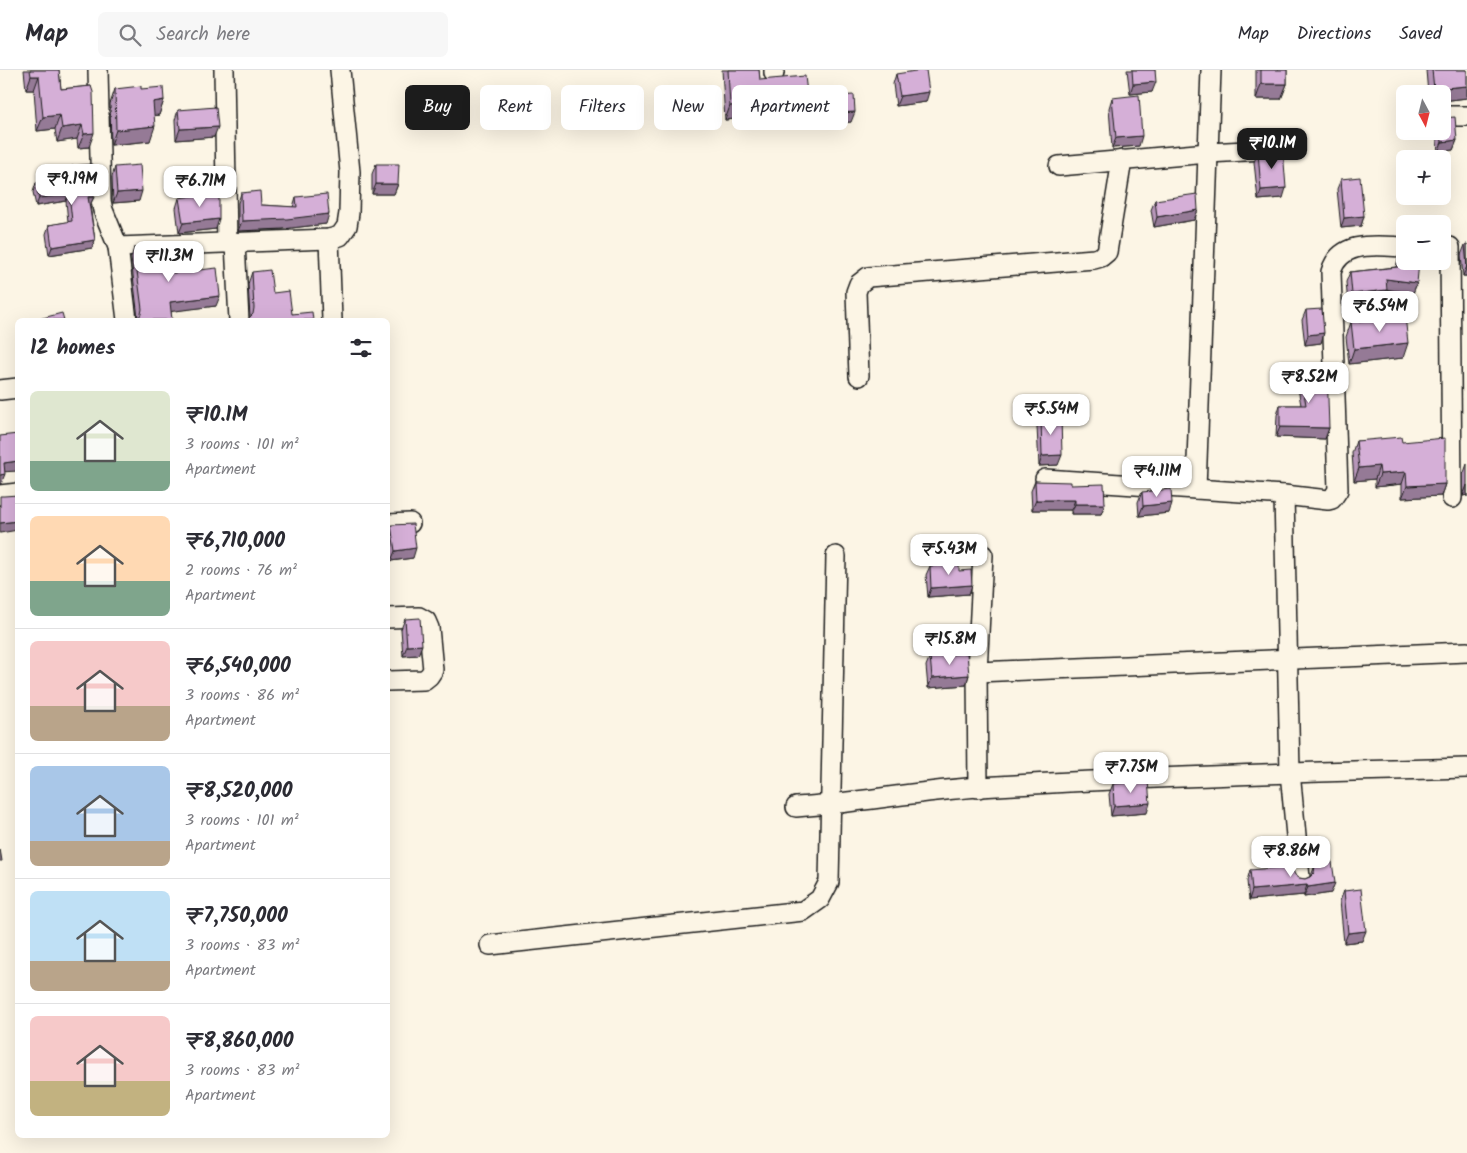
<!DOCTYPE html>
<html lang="en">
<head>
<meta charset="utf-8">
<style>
  :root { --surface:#fff; --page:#f7f7f7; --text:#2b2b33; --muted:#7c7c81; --line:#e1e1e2; --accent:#1c1c1c }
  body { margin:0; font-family:Kalam,sans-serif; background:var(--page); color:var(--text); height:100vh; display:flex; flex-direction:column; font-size:19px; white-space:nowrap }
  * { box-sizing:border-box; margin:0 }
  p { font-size:16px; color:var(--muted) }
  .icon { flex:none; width:28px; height:28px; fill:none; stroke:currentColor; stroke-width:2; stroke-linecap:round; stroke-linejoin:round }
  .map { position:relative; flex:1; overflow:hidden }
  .side { position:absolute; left:15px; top:248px; width:375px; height:820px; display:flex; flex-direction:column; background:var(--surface); border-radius:8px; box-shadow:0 5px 20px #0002 }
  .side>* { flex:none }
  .top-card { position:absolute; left:405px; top:15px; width:475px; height:45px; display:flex; gap:10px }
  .needle { width:32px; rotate:173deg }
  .buttons { position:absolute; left:1396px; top:15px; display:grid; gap:10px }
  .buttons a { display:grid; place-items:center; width:55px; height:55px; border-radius:8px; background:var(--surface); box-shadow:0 5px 20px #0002; font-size:25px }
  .price { position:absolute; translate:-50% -42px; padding:0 11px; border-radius:10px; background:#fff; color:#222; font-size:16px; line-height:32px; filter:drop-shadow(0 1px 2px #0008) }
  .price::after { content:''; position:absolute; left:50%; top:30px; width:15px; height:11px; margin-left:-8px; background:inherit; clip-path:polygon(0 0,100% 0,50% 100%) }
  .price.on { background:var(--accent); color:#fff }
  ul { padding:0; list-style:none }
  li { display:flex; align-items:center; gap:15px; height:125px; padding:0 15px }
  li+li { border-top:1px solid var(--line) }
  li span { display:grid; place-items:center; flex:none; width:140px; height:100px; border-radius:8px; color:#555 }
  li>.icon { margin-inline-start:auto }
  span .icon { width:60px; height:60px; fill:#fffc; stroke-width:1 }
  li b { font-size:21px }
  h2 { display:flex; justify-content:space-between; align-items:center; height:60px; padding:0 15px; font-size:21px }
  .pill { padding:0 18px; border-radius:8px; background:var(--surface); box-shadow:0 5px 20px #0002; font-size:18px; line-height:45px }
  .pill.on { background:var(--accent); color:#fff }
  header { display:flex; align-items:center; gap:30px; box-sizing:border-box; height:70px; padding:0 25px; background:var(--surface); border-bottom:1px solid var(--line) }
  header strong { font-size:24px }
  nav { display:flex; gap:28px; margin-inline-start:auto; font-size:18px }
  .search { width:350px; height:45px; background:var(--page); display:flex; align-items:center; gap:12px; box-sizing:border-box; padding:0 18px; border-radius:8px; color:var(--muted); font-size:19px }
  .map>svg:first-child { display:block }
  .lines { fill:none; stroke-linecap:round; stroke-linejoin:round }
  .minor-casing { stroke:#1c1c1c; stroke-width:22 }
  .minor { stroke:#fcf5e5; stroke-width:19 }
  .wall { fill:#b796b9; stroke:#1c1c1c }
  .shaded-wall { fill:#957a96; stroke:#1c1c1c }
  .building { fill:#d5afd7; stroke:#1c1c1c }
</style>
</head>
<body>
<header>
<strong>Map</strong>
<div class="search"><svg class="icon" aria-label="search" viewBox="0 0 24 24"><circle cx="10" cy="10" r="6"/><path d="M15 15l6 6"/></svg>Search here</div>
<nav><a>Map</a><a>Directions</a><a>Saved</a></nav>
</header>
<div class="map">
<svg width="1467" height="1083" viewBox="0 0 1467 1083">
  <rect width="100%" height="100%" fill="#fcf5e5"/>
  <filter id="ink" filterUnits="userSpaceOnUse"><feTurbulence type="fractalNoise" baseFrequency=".02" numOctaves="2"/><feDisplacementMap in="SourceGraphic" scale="10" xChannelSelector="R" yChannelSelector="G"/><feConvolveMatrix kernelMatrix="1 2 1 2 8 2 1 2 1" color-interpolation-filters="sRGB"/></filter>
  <g filter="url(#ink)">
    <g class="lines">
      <g class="minor-casing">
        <g id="minor">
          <path d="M98 0 101 131 103 140 118 177 127 250"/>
          <path d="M224 0 227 173"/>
          <path d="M774 0V3"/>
          <path d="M1442 46H1467"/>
          <path d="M1059 96 1208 83 1281 79"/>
          <path d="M329 169 332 250"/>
          <path d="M235 173 239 250"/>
          <path d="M118 177 329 169 340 166 347 156 349 143 350 102 340 0"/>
          <path d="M1450 177 1452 428"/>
          <path d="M859 306 856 222 859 214 868 207 1094 189 1101 187 1107 182 1122 90"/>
          <path d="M0 320 18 318"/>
          <path d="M1045 409 1284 425 1328 430 1332 429 1338 420 1331 202C1340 169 1378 176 1405 177"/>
          <path d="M1196 419 1211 0"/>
          <path d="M0 425 18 423"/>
          <path d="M1284 425 1290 702 1300 808"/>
          <path d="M388 454 410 453"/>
          <path d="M388 548 419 547 426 551 429 558 433 600 429 606 424 610 388 611"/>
          <path d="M977 602 1467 582"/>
          <path d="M978 718 977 602 983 485"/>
          <path d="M796 737C857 733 918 721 980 717 1142 707 1305 702 1467 698"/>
          <path d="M490 875 803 841 820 829 829 812 836 486"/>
        </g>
      </g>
      <use href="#minor" class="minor"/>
    </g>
    <g class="wall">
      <path d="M24 0H59L61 19 91 16 89 77 78 78 77 69 57 72 55 59 37 61 34 20H26Z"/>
      <path d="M722 0H759L760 10 807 23 802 36 759 41 757 47 725 50Z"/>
      <path d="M1127 0H1155L1152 22 1130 24Z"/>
      <path d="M1256 0H1287V14L1281 29H1256Z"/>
      <path d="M1426 0H1467V28L1442 31V24H1428Z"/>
      <path d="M896 4 926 32 896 36 893 14Z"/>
      <path d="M115 19H141L164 30 159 45 154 46 150 71 111 75 110 34Z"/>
      <path d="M835 26 851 52 833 53 832 36Z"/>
      <path d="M1112 28 1139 76 1112 78 1109 38Z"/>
      <path d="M178 40 214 67 176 70 175 50Z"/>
      <path d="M1436 61H1442L1457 70 1453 80 1438 82Z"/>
      <path d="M1258 82 1283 128 1258 130 1254 92Z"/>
      <path d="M376 94 398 114 394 124H372V104Z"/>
      <path d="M72 96 94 127 90 135 95 170 92 178 49 185 46 164 49 155 68 152 66 131 36 136 33 122 36 113 69 108V104Z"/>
      <path d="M115 97 139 131 113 133 112 107Z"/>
      <path d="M1341 109 1364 146 1361 156 1341 158 1337 119Z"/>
      <path d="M241 123 261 135 293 137 296 127 326 154 283 159 238 161V133Z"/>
      <path d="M179 128 216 159 179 163 176 138Z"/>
      <path d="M1155 130 1198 140 1194 150 1154 157 1151 140Z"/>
      <path d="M1467 174V206H1463L1461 185 1465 175Z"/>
      <path d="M134 178 173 203 216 236 171 241 172 250H137L138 248 131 188Z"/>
      <path d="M1398 189 1417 213 1413 223 1387 220 1384 230 1348 234 1346 212 1350 202 1396 197Z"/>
      <path d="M252 202 273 223 292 244 313 250H248L250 247 248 214Z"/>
      <path d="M1306 240 1321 273 1305 275 1302 250Z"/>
      <path d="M1351 252 1403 288 1349 294 1346 267Z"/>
      <path d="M1301 303 1329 358 1325 369 1276 367 1277 345 1280 335H1301L1297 313Z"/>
      <path d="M1041 347 1058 395 1039 396 1037 357Z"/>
      <path d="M1356 371 1402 372 1445 414 1441 426 1402 428V414L1375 417V409L1354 411 1352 383Z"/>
      <path d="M1467 394V427V425L1463 426V405Z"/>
      <path d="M1035 411 1071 415 1105 434 1101 444H1071V440H1032L1031 421Z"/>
      <path d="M1142 422 1169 443 1139 446 1138 432Z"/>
      <path d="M391 455 413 488 391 491 388 465Z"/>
      <path d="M930 496 959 501 969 524 928 527 926 505Z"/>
      <path d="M405 549 418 585 403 586 401 559Z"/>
      <path d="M930 586 969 605 966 615 928 618 926 596Z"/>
      <path d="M1113 714 1147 743 1111 746 1109 724Z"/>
      <path d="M1315 795 1331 823 1304 827V825L1249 830 1247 811 1250 800 1295 805 1299 808 1305 809 1311 806Z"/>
      <path d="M1344 821 1362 871 1344 873 1340 831Z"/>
    </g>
    <g class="shaded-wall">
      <path d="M31 6H39L34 20H26Z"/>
      <path d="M1156 12 1152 22 1130 24 1133 14Z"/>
      <path d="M1261 14H1287L1281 29H1256Z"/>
      <path d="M1467 16V28L1442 31V24H1433L1434 19Z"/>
      <path d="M929 22 926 32 896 36 900 26Z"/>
      <path d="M807 23 802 36 759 41 757 47 725 50 730 36 761 27Z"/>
      <path d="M164 30 159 45 147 46 153 32Z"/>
      <path d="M855 42 851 52 833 53 837 43Z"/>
      <path d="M60 45 55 59 37 61 43 47Z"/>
      <path d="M82 55 77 69 57 72 62 58Z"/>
      <path d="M155 56 150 71 111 75 116 60Z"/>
      <path d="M218 57 214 67 176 70 180 59Z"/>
      <path d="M94 63 89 77 78 78 84 64Z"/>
      <path d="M1142 66 1139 76 1112 78 1116 68Z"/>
      <path d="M1457 70 1453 80 1438 82 1442 72Z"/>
      <path d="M376 114H398L394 124H372Z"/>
      <path d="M1286 118 1283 128 1258 130 1261 120Z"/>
      <path d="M142 121 139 131 113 133 117 123Z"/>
      <path d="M69 123 66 131 36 136 39 128Z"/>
      <path d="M88 127H94L90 135 85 136Z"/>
      <path d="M1198 140 1194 150 1154 157 1157 147Z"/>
      <path d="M329 144 326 154 283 159 238 161 242 151Z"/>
      <path d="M1364 146 1361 156 1341 158 1344 148Z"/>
      <path d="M219 149 216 159 179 163 183 153Z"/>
      <path d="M95 170 92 178 49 185 52 177Z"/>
      <path d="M1467 196V206H1463Z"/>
      <path d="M1386 209 1417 213 1413 223 1383 219Z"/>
      <path d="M1387 220 1384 230 1348 234 1352 224Z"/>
      <path d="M220 226 216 236 167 242 170 232Z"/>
      <path d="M1324 263 1321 273 1305 275 1308 265Z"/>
      <path d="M1408 273 1403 288 1349 294 1354 279Z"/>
      <path d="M1280 357 1329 358 1325 369 1276 367Z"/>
      <path d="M1062 385 1058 395 1039 396 1042 386Z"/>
      <path d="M18 391V401L0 402 4 393Z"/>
      <path d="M1379 396 1375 409 1354 411 1359 398Z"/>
      <path d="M1406 402 1402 414 1375 417 1380 404Z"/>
      <path d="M5 404 1 414H0V405Z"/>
      <path d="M1445 414 1441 426 1402 428 1407 416Z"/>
      <path d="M1467 415V425L1463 426Z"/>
      <path d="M1036 430H1075L1071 440H1032Z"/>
      <path d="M1172 433 1169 443 1139 446 1143 436Z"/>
      <path d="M1075 434H1105L1101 444H1071Z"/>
      <path d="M18 451V460L0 463V453Z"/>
      <path d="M416 478 413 488 391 491 395 481Z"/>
      <path d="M972 515 969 524 928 527 931 518Z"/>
      <path d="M422 575 418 585 403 586 407 576Z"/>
      <path d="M969 605 966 615 928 618 932 608Z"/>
      <path d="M1150 733 1147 743 1111 746 1114 736Z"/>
      <path d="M1335 813 1331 823 1304 827 1308 817Z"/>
      <path d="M1307 815 1304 825 1249 830 1252 820Z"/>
      <path d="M1366 861 1362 871 1344 873 1348 863Z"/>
    </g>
    <g class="building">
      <path d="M30 0H59L61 19 91 16 93 22 94 63 84 64 82 55 62 58 60 45 43 47 39 6H31Z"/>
      <path d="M728 0H759L760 10 805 6 807 23 761 27 762 33 730 36Z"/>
      <path d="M922 0H926L929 22 900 26 896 4Z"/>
      <path d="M1132 0H1155L1156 12 1133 14Z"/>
      <rect x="1261" y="0" width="26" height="14"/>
      <path d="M1432 0H1467V16L1434 19Z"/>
      <path d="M141 16V19L163 17 164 30 153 32 155 56 116 60 115 19Z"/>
      <path d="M854 25 855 42 837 43 835 26Z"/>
      <path d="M1139 25 1142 66 1116 68 1112 28Z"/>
      <path d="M216 37 218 57 180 59 178 40Z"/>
      <path d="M1455 47 1457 70 1442 72 1441 61H1442V48Z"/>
      <path d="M1283 80 1286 118 1261 120 1258 82Z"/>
      <path d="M92 94 94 127H88L95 170 52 177 49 155 72 151 69 123 39 128 36 113 73 107 72 96Z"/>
      <path d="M376 94H399L398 114H376Z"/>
      <path d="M140 95 142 121 117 123 115 97Z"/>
      <path d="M1360 107 1364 146 1344 148 1341 109Z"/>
      <path d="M260 121 261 135 297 137 296 127 327 124 329 144 287 149 242 151 241 123Z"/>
      <path d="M212 123 213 125H219V149L183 153 179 128Z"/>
      <path d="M1197 124 1198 140 1157 147 1155 130Z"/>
      <path d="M1467 174V196L1465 175Z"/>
      <path d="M170 176 173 203 217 198 220 226 170 232 172 250H138V249L141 244 142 239 134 178Z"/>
      <path d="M1398 189 1405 190V191L1419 192 1417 213 1386 209 1387 220 1352 224 1350 202 1398 197Z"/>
      <path d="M270 200 273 223 289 221 292 244 312 242 313 250H248V249L253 244 254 238 252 202Z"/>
      <path d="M1322 239 1324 263 1308 265 1306 240Z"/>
      <path d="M62 243 64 250H35Z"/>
      <path d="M1405 246 1408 273 1354 279 1351 252Z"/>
      <path d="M1327 299 1329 358 1280 357V335H1306L1301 303Z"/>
      <path d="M1041 347H1061L1062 385 1042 386Z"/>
      <path d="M18 364V391L4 393 5 404 0 405V366Z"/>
      <path d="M1401 367 1402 372 1445 368V414L1407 416 1406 402 1380 404 1379 396 1359 398 1356 371Z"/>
      <path d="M1035 411 1071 412V415L1104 414 1105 434H1075V430H1036Z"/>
      <path d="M1171 419 1172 433 1143 436 1142 422Z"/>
      <path d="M18 425V451L0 453V426H4Z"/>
      <path d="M413 454 416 478 395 481 391 455Z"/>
      <path d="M959 494V501L971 500 972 515 931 518 930 496Z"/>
      <path d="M420 548 422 575 407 576 405 549Z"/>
      <path d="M967 583 969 605 932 608 930 586Z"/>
      <path d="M1148 711 1150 733 1114 736 1113 714Z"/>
      <path d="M0 779 2 791H0Z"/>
      <path d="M1332 792 1335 813 1308 817 1307 815 1252 820 1250 800 1284 797V800L1292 798 1295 805 1299 808 1305 809 1310 807 1314 803 1315 795Z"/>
      <path d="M1361 819 1366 861 1348 863 1344 821Z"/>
    </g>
  </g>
</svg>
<div class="buttons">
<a><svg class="needle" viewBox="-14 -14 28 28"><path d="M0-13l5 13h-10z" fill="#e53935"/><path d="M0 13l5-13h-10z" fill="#7c7c81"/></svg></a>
<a>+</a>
<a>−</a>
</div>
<b class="price on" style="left:1272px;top:100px">₹10.1M</b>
<b class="price" style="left:72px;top:136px">₹9.19M</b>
<b class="price" style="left:200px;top:138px">₹6.71M</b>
<b class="price" style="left:169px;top:213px">₹11.3M</b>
<b class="price" style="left:1380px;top:263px">₹6.54M</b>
<b class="price" style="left:1309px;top:334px">₹8.52M</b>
<b class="price" style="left:1051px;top:366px">₹5.54M</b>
<b class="price" style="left:1157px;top:428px">₹4.11M</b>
<b class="price" style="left:949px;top:506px">₹5.43M</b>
<b class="price" style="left:950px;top:596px">₹15.8M</b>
<b class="price" style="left:1131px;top:724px">₹7.75M</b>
<b class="price" style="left:1291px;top:808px">₹8.86M</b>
<div class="top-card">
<a class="pill on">Buy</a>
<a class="pill">Rent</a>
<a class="pill">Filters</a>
<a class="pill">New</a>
<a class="pill">Apartment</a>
</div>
<section class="side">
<h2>12 homes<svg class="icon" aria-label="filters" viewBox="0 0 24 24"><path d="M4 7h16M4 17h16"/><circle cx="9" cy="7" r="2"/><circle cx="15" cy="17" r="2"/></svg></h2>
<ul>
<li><span style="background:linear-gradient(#dfe7d0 70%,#7fa58c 0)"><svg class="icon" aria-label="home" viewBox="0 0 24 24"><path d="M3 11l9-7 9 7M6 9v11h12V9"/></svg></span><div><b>₹10.1M</b><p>3 rooms · 101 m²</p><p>Apartment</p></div></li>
<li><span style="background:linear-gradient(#ffd9b3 65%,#7fa58c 0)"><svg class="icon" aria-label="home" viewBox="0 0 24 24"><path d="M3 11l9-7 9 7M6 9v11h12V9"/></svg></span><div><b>₹6,710,000</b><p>2 rooms · 76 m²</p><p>Apartment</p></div></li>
<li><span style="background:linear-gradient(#f6c9c9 65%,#b9a48a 0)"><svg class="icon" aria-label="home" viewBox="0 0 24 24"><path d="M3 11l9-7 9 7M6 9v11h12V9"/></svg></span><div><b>₹6,540,000</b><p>3 rooms · 86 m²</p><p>Apartment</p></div></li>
<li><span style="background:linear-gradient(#a9c7e8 75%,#b9a48a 0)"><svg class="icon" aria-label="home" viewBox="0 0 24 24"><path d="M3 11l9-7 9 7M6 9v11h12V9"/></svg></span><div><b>₹8,520,000</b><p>3 rooms · 101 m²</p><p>Apartment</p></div></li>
<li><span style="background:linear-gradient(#bfe0f5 70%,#b9a48a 0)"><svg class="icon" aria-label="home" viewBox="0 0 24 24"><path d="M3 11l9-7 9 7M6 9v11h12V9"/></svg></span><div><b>₹7,750,000</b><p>3 rooms · 83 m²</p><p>Apartment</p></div></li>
<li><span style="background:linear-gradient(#f6c9c9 65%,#c2b280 0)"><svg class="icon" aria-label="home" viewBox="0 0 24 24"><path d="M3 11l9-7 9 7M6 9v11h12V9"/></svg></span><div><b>₹8,860,000</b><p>3 rooms · 83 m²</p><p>Apartment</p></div></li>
</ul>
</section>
</div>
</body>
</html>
